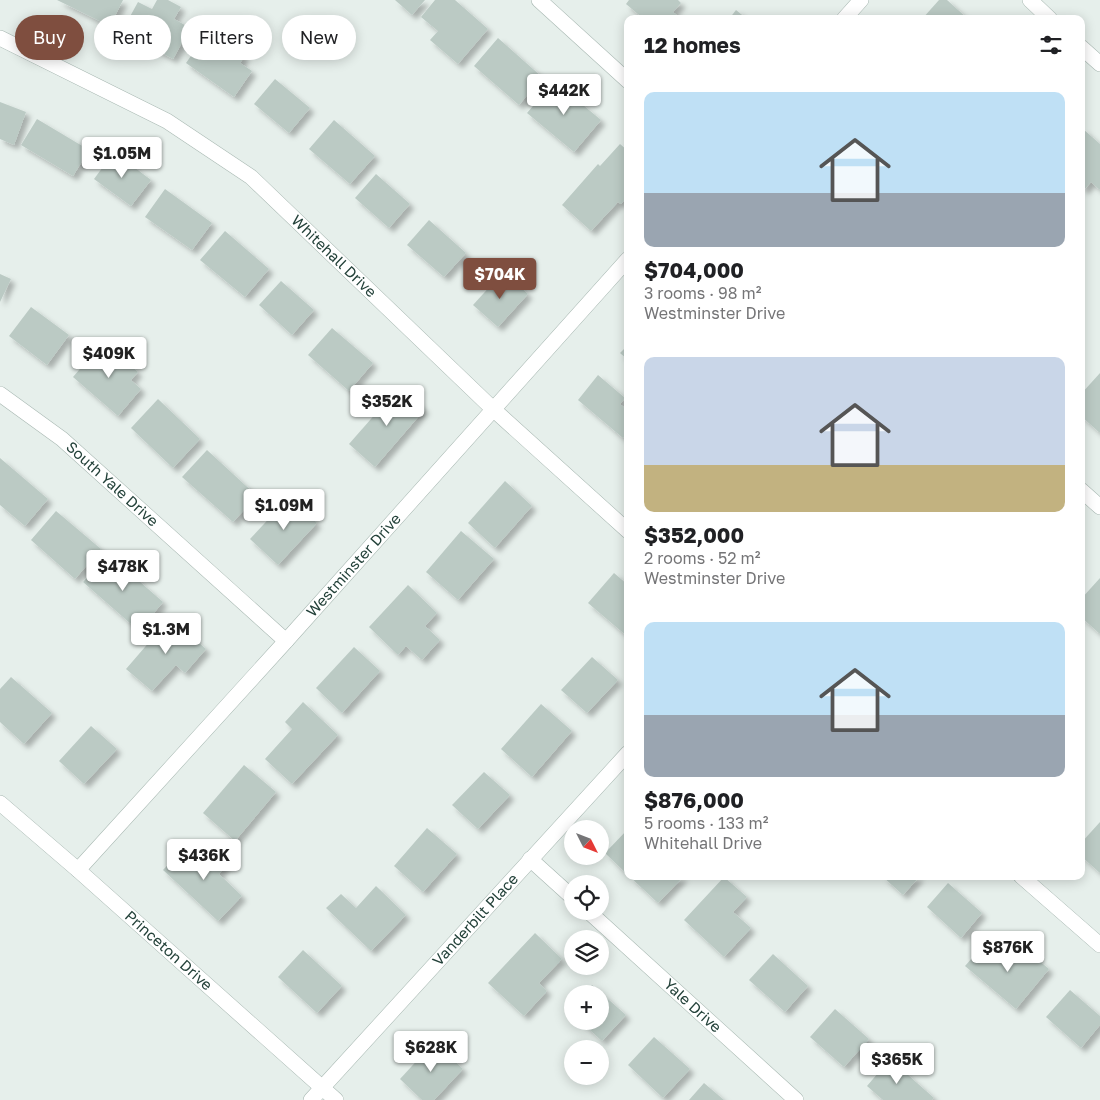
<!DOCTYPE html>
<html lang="en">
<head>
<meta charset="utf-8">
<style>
  :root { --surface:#fff; --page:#f6f6f6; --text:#202124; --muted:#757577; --accent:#7f4e3f }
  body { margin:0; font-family:"Golos Text",sans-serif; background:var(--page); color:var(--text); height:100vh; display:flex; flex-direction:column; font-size:19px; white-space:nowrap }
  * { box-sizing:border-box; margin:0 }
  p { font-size:16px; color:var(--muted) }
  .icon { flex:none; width:28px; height:28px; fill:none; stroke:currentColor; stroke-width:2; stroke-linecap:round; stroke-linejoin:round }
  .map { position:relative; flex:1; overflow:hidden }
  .panel { position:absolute; left:624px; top:15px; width:461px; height:865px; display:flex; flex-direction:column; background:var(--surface); border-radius:10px; box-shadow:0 2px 12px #0003 }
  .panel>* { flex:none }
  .banner { position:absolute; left:15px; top:15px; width:475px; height:45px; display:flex; gap:10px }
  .needle { width:32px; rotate:132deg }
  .tools { position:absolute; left:564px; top:820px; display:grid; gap:10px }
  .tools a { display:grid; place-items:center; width:45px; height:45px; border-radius:50%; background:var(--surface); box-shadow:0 2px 12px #0003; font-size:25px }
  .price { position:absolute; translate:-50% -42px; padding:0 11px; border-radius:5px; background:#fff; color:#222; font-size:16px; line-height:32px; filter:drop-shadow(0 1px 2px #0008) }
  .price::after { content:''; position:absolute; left:50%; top:30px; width:15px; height:11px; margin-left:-8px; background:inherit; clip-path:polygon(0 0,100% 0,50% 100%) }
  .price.on { background:var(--accent); color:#fff }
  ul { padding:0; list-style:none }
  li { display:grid; align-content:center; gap:10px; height:265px; padding:0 20px }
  li span { display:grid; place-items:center; height:155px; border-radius:10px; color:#555 }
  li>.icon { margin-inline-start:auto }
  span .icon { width:90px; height:90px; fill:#fffc; stroke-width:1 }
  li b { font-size:21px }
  h2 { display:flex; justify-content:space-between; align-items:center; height:60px; padding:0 20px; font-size:21px }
  .pill { padding:0 18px; border-radius:22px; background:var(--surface); box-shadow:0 2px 12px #0003; font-size:18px; line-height:45px }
  .pill.on { background:var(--accent); color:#fff }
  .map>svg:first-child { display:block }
  .building { fill:#bbcac4; filter:url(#shadow) }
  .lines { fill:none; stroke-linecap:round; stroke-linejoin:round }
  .street-casing { stroke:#a8b8b2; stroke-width:16 }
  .street { stroke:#fff; stroke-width:15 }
  .labels { text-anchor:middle; stroke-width:4; stroke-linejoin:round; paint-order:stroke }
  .street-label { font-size:15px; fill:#24423a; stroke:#f7fbf9 }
</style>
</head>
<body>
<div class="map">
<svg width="1100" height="1100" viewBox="0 0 1100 1100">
  <defs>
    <filter id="shadow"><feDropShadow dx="4.5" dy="4.5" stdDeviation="2.5" flood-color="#0004"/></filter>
  </defs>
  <rect width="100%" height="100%" fill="#e6efeb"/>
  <g class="building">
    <path d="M57 0H123L110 26Z"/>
    <path d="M157 0H168L181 7 174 19 190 28 173 59 122 31 138 2 152 9Z"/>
    <path d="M395 0H425L412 15Z"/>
    <path d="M435 0H455L488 29 458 64 430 40 438 31 421 17Z"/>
    <path d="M629 0H678L681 3 673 12 681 19H644L626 4Z"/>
    <path d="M939 0H947L968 19H922Z"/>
    <path d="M736 10 747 19H729Z"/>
    <path d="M498 38 542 77 519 105 474 66Z"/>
    <path d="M203 39 220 51 226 43 245 56 240 63 252 71 234 97 186 63Z"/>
    <path d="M275 79 310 108 289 133 254 104Z"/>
    <path d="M554 81 601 120 574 152 527 113Z"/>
    <path d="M0 102 26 112 14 145 0 139Z"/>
    <path d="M37 119 89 150 73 176 21 145Z"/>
    <path d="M334 120 375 156 350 184 309 149Z"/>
    <path d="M1083 129 1100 144V190L1091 182 1084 190 1081 187V131Z"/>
    <path d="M620 144 628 151V196L621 204 618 202 591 231 562 205 598 164 600 166Z"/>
    <path d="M114 152 151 180 131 206 94 179Z"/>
    <path d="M376 174 410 204 389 228 355 198Z"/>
    <path d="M165 189 212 223 192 250 145 217Z"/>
    <path d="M429 220 466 253 444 277 407 245Z"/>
    <path d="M225 231 269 269 245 297 200 260Z"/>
    <path d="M503 272 528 294 498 327 473 305Z"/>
    <path d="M0 274 11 279 0 302Z"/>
    <path d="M281 281 314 310 292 335 259 305Z"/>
    <path d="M31 307 69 335 47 365 9 336Z"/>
    <path d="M332 328 373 363 349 391 308 355Z"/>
    <path d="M103 342 138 372 131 380 141 389 118 416 73 377Z"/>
    <path d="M628 345V360L620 353Z"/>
    <path d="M1100 373V433L1081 416V394Z"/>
    <path d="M598 375 625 398 620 404 628 411V433L623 438 578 400Z"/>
    <path d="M399 387 425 409 375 467 349 444Z"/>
    <path d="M158 399 200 439 173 468 131 428Z"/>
    <path d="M207 450 257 496 233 522 182 477Z"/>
    <path d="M0 458 48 499 25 526 0 505Z"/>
    <path d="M505 481 532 506 495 548 468 523Z"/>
    <path d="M289 497 317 523 278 565 250 539Z"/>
    <path d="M56 511 101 549 75 579 31 540Z"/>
    <path d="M461 531 494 559 458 600 426 572Z"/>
    <path d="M108 554 163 602 139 631 83 582Z"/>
    <path d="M614 573 628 585V637L588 603Z"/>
    <path d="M1100 578V634L1081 617V599Z"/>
    <path d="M408 585 437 613 425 626 440 640 422 660 406 646 398 655 369 627Z"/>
    <path d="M170 618 206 649 185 673 176 665 152 691 126 669Z"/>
    <path d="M354 647 380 671 342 713 316 688Z"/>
    <path d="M592 657 618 680 587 713 561 690Z"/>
    <path d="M11 677 52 713 24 744 0 722V689Z"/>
    <path d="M303 702 338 735 292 784 265 759 292 729 285 722Z"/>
    <path d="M541 704 572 731 532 777 501 749Z"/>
    <path d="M91 726 117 749 84 784 59 761Z"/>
    <path d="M244 765 276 792 235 841 203 813Z"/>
    <path d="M484 772 510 795 478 829 452 805Z"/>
    <path d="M1100 822V873L1081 856V843Z"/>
    <path d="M427 828 457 854 423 892 394 866Z"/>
    <path d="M628 829V875L605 853Z"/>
    <path d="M187 845 199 855 207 847 226 866 219 874 242 896 218 921 163 870Z"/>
    <path d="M629 876H684L658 903Z"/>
    <path d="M882 876H920L903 895Z"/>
    <path d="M724 877 747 897 733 912 751 928 724 957 684 920Z"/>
    <path d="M948 883 982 913 961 938 927 907Z"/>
    <path d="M376 886 406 915 371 951 326 908 341 894 356 908Z"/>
    <path d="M535 933 562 959 539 983 547 991 524 1016 488 983Z"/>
    <path d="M986 942 1008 961 1021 946 1049 969 1016 1009 965 966Z"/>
    <path d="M303 950 342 986 317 1013 278 977Z"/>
    <path d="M773 954 808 986 785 1012 749 980Z"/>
    <path d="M592 985 626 1015 602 1041 580 1021H600V994H584Z"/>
    <path d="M1070 990 1100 1016V1025L1081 1048 1046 1017Z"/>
    <path d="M835 1009 869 1039 844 1067 810 1037Z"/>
    <path d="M654 1037 690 1069 663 1098 628 1065Z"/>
    <path d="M434 1042 463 1069 434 1100H422L400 1079Z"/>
    <path d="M890 1059 934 1098 932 1100H883L867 1086Z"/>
    <path d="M704 1083 724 1100H689Z"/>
  </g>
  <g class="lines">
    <g class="street-casing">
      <g id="street">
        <path d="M539 0 628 81"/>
        <path d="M1030 0 1050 19"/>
        <path d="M844 19 861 0"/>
        <path id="s1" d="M0 38 167 121 251 177 493 409 628 531"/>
        <path d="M1081 47 1100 64"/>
        <path id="s2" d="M0 394 62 439 286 641"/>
        <path d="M1081 490 1100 507"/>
        <path id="s3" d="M0 803 78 870 336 1100"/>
        <path d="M530 859 572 897"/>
        <path id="s4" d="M78 870 286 641 628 259"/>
        <path d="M1021 876 1100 945"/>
        <path id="s5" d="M588 911 796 1100"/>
        <path id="s6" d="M311 1100 628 753"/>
      </g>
    </g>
    <use href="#street" class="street"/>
  </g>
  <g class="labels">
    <g class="street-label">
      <text dy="5" stroke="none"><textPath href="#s1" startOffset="402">Whitehall Drive</textPath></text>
      <text dy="5" stroke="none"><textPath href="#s2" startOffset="144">South Yale Drive</textPath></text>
      <text dy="5" stroke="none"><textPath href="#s4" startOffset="411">Westminster Drive</textPath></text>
      <text dy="5" stroke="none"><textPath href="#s6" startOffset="244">Vanderbilt Place</textPath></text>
      <text dy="5" stroke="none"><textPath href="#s3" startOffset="224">Princeton Drive</textPath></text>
      <text dy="5" stroke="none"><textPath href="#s5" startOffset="141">Yale Drive</textPath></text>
    </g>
  </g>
</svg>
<div class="tools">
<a><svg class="needle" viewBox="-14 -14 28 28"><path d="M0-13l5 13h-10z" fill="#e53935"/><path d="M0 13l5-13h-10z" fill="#757577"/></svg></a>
<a><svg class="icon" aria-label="locate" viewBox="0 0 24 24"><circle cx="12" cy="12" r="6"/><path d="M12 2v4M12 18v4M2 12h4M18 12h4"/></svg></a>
<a><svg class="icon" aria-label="layers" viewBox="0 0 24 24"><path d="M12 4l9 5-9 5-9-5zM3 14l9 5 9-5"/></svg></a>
<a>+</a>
<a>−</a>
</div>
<b class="price" style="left:564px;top:116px">$442K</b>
<b class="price" style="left:122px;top:179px">$1.05M</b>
<b class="price on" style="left:500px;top:300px">$704K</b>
<b class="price" style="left:109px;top:379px">$409K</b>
<b class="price" style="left:387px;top:427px">$352K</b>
<b class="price" style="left:284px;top:531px">$1.09M</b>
<b class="price" style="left:123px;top:592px">$478K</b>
<b class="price" style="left:166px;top:655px">$1.3M</b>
<b class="price" style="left:204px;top:881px">$436K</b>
<b class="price" style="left:1008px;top:973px">$876K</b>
<b class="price" style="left:431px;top:1073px">$628K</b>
<b class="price" style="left:897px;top:1085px">$365K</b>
<div class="banner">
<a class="pill on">Buy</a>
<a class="pill">Rent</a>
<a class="pill">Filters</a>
<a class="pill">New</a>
</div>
<section class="panel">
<h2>12 homes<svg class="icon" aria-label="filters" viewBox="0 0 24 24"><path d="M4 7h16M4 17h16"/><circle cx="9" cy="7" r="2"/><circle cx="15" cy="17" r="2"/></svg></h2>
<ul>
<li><span style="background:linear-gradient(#bfe0f5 65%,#9aa5b1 0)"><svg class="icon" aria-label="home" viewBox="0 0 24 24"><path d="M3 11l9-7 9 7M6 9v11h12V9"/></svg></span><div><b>$704,000</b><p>3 rooms · 98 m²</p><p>Westminster Drive</p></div></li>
<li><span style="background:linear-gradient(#c9d6e8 70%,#c2b280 0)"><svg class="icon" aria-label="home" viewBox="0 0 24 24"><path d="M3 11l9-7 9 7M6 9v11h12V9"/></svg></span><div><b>$352,000</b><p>2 rooms · 52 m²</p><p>Westminster Drive</p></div></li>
<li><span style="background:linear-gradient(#bfe0f5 60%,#9aa5b1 0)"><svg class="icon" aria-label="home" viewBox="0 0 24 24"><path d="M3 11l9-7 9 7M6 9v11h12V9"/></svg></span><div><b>$876,000</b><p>5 rooms · 133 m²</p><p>Whitehall Drive</p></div></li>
</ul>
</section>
</div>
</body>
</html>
